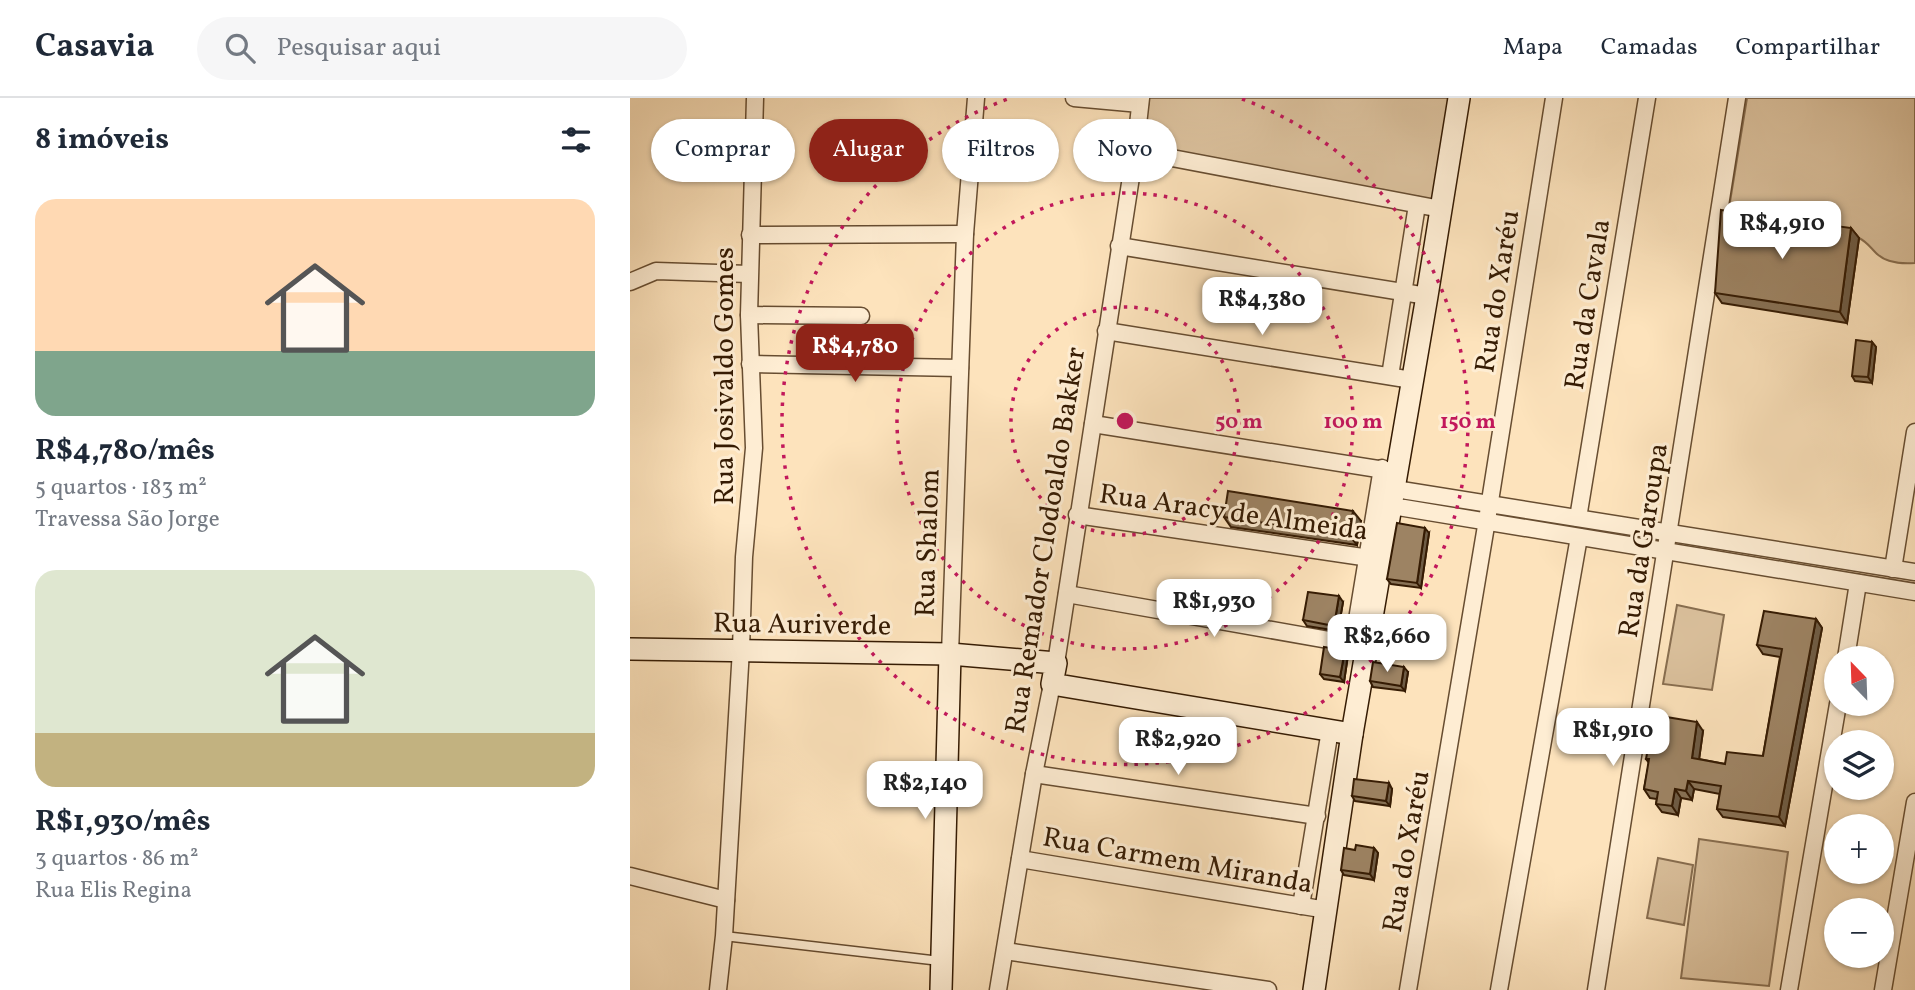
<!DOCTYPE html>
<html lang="pt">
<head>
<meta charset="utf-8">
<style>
  :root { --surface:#fff; --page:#f6f6f7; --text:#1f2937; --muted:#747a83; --line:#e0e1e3; --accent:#8f2418 }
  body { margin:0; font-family:Vollkorn,serif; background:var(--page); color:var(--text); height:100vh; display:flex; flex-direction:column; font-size:26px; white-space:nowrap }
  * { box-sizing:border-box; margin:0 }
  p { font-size:23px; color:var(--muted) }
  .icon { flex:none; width:38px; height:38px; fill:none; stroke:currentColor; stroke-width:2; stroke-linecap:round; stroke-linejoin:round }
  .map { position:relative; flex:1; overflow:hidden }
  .drawer { display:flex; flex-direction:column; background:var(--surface); width:630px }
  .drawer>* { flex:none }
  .guide { position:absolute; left:21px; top:21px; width:665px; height:63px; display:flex; gap:14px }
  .needle { width:46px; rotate:337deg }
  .buttons { position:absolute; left:1194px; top:548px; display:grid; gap:14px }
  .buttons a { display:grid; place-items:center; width:70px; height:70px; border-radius:50%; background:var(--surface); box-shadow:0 2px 5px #0004; font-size:35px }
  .price { position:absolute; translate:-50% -60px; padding:0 16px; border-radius:14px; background:#fff; color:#222; font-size:23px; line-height:46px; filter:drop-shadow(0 2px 4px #0008) }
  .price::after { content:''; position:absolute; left:50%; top:42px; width:21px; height:16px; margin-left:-10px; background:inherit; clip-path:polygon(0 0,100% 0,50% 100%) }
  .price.current { background:var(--accent); color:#fff }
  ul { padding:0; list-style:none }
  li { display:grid; align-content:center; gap:14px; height:371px; padding:0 35px }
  li span { display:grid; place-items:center; height:217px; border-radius:21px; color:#555 }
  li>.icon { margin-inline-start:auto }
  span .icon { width:126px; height:126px; fill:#fffc; stroke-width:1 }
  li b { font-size:30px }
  h2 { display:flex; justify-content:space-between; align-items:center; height:84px; padding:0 35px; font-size:30px }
  .pill { padding:0 24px; border-radius:32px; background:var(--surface); box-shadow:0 2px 5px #0004; font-size:24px; line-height:63px }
  .pill.current { background:var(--accent); color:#fff }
  header { display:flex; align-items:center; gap:42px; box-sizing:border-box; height:98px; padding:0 35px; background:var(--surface); border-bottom:2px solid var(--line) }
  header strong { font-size:33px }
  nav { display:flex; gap:38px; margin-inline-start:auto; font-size:24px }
  .search { width:490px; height:63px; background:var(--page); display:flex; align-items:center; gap:18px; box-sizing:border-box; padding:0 24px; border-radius:38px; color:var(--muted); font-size:26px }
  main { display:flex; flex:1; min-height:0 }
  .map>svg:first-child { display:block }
  .green { fill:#dbc19d; stroke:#886e50; stroke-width:2 }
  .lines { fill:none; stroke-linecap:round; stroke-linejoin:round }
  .lane-casing { stroke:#674d31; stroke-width:11 }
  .street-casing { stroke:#674d31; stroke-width:19 }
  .secondary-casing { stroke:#351b03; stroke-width:24 }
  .lane { stroke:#feedd3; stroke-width:8 }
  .street { stroke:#feedd3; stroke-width:16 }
  .secondary { stroke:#feedd3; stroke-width:21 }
  .wall { fill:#877155; stroke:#351b03; stroke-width:2 }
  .shaded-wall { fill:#6e5c45; stroke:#351b03; stroke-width:2 }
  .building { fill:#9d8363; stroke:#351b03; stroke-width:2 }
  .ring { fill:none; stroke:#c2185b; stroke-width:3.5; stroke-dasharray:3.5 7 }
  .labels { text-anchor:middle; stroke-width:6; stroke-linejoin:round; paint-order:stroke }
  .street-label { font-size:28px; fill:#351b03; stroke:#feedd3 }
  .centre { fill:#c2185b; stroke:#feedd3; stroke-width:3.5 }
  .ring-label { font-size:21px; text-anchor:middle; font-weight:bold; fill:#c2185b; stroke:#feedd3; stroke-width:6; stroke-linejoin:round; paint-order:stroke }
</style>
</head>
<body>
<header>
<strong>Casavia</strong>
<div class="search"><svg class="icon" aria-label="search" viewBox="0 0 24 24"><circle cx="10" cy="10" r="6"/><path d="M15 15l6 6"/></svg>Pesquisar aqui</div>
<nav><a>Mapa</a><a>Camadas</a><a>Compartilhar</a></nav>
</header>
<main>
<section class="drawer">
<h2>8 imóveis<svg class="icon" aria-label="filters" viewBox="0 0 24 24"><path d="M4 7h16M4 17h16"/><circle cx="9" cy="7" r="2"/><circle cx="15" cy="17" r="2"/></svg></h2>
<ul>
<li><span style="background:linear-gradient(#ffd9b3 70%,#7fa58c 0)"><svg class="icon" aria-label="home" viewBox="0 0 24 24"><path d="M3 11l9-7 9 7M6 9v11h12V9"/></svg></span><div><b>R$4,780/mês</b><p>5 quartos · 183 m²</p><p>Travessa São Jorge</p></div></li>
<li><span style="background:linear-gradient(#dfe7d0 75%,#c2b280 0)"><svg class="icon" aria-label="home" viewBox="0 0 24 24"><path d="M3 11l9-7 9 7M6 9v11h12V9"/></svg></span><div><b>R$1,930/mês</b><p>3 quartos · 86 m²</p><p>Rua Elis Regina</p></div></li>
</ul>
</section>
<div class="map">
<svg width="1285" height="892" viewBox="0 0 1285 892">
  <rect width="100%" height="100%" fill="#fde3bc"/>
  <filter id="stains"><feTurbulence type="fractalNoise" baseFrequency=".00286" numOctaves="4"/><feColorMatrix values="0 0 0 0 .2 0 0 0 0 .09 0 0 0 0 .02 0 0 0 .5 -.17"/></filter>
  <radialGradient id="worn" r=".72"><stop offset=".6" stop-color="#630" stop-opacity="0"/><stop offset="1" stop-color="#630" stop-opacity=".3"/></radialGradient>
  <g class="green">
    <path d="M511 0H827L806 110 505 53Z"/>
    <path d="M1117 0H1285V165C1272 166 1256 165 1246 155 1240 149 1237 144 1229 140L1097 122Z"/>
    <path d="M1047 507 1094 517 1082 592 1033 586Z"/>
    <path d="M1069 741 1158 754 1139 888 1051 880Z"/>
    <path d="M1028 760 1063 767 1054 827 1017 820Z"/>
  </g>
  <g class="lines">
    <g class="lane-casing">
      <path id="lane" d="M94 838 310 863"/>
    </g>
    <g class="street-casing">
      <g id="street">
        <path d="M444 0 510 6"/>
        <path d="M505 53 811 111"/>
        <path d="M120 137 335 136"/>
        <path d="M489 148 797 198"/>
        <path d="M0 184 26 173 119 176"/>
        <path d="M119 217 231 218"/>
        <path d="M476 233 782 282"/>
        <path d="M120 266 330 270"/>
        <path d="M760 278 787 107"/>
        <path d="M463 326 767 374"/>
        <path d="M765 391 1285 474"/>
        <path d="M762 408 1285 494"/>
        <path d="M447 417 753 462"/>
        <path d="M948 420 1017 0"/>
        <path d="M1263 471 1285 334"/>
        <path d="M437 496 738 549"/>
        <path d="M723 546 752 370"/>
        <path d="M320 556 335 136 346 0"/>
        <path d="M1216 560 1228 485"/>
        <path d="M426 565 505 53 511 0"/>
        <path d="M404 676 687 718"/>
        <path d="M390 761 697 812"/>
        <path d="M0 778 96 802"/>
        <path d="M671 808 700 632"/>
        <path d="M375 853 638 892"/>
        <path d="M88 892 94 838 111 551 114 459 124 350 119 217 125 0"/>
        <path d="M368 892 404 676 422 586"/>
        <path d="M778 892 857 422 924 0"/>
        <path d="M869 892 949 439"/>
        <path d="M966 892 1107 0"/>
        <path d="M1159 892 1208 606"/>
        <path d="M1253 892 1285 704"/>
      </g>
    </g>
    <g class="secondary-casing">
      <g id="secondary">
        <path d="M0 551 320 556 426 565 422 586 722 636"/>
        <path d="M311 892 320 556"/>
        <path d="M684 892 722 636 797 198 829 0"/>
      </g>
    </g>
    <use href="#lane" class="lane"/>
    <use href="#street" class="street"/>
    <use href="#secondary" class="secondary"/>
  </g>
  <g class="wall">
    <path d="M1221 130 1229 140 1217 225 1092 205 1085 195Z"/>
    <path d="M1242 244 1246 249 1242 285 1225 283 1222 278Z"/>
    <path d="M594 419 731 423 727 447 601 429Z"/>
    <path d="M799 435 791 490 761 486 757 481Z"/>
    <path d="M713 504 708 533 677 528 673 522Z"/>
    <path d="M1186 521 1192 530 1155 728 1093 719 1087 711 1090 696 1064 691 1062 702 1051 700 1048 717 1032 714 1026 706 1027 701 1020 700 1014 691 1019 665 1016 661 1073 633 1069 661 1095 666 1133 658 1150 559 1133 556 1127 547Z"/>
    <path d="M715 552 718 557 714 584 694 581 690 576Z"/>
    <path d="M778 574 775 593 743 589 740 583Z"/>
    <path d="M762 691 760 708 725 703 722 698Z"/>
    <path d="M744 750 748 755 744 782 714 777 711 772 725 752Z"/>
  </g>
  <g class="shaded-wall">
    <path d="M1221 130 1229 140 1217 225 1210 214Z"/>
    <path d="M1242 244 1246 249 1242 285 1238 279Z"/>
    <path d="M723 413 731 423 727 447 719 437Z"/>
    <path d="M795 430 799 435 791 490 787 485Z"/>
    <path d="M709 498 713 504 708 533 704 528Z"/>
    <path d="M1186 521 1192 530 1155 728 1149 719Z"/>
    <path d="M715 552 718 557 714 584 710 579Z"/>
    <path d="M774 569 778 574 775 593 771 588Z"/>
    <path d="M1067 624 1073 633 1068 669 1062 660Z"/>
    <path d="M1058 683 1064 691 1062 702 1056 693Z"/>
    <path d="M759 685 762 691 760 708 756 703Z"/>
    <path d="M1045 691 1051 700 1048 717 1042 708Z"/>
    <path d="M744 750 748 755 744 782 740 776Z"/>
  </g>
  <g class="building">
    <path d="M1091 112 1221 130 1210 214 1085 195Z"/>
    <path d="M1226 242 1242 244 1238 279 1222 278Z"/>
    <path d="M598 393 723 413 719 437 594 419Z"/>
    <path d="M767 425 795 430 787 485 757 481Z"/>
    <path d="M678 494 709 498 704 528 673 522Z"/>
    <path d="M1134 513 1186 521 1149 719 1087 711 1091 688 1058 683 1056 693 1045 691 1042 708 1026 706 1028 694 1014 691 1019 661H1016L1024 617 1067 624 1062 660 1095 666 1097 654 1133 658 1152 551 1127 547Z"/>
    <path d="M694 549 715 552 710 579 690 576Z"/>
    <path d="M743 564 774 569 771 588 740 583Z"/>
    <path d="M724 681 759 685 756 703 722 698Z"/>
    <path d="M726 747 744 750 740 776 711 772 714 750 725 752Z"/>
  </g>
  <g class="ring">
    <circle cx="495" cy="323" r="114"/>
    <circle cx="495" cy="323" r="228"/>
    <path d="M612 1A343 343 0 1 1 378 1"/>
  </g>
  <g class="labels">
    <g class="street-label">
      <text transform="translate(866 193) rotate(-81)" y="10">Rua do Xaréu</text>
      <text transform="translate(956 206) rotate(-81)" y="10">Rua da Cavala</text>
      <text transform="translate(93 278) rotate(-90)" y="10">Rua Josivaldo Gomes</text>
      <text transform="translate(604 413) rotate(8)" y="10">Rua Aracy de Almeida</text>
      <text transform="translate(414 442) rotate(-81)" y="10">Rua Remador Clodoaldo Bakker</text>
      <text transform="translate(1012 442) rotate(-81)" y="10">Rua da Garoupa</text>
      <text transform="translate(296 445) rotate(-88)" y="10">Rua Shalom</text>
      <text transform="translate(172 525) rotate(1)" y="10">Rua Auriverde</text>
      <text transform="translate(775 753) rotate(-80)" y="10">Rua do Xaréu</text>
      <text transform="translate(548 761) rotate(10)" y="10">Rua Carmem Miranda</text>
    </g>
  </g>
  <circle cx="495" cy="323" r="10" class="centre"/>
  <g class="ring-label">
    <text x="609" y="330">50 m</text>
    <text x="723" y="330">100 m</text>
    <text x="838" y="330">150 m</text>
  </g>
  <rect width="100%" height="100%" filter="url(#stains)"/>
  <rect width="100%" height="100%" fill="url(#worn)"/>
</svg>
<div class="buttons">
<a><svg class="needle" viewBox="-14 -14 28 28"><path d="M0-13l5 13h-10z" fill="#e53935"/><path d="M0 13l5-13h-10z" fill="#747a83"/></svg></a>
<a><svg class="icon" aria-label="layers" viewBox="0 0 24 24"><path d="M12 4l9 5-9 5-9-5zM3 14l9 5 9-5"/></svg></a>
<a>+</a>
<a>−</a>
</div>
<b class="price" style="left:1152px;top:163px">R$4,910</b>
<b class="price" style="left:632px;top:239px">R$4,380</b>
<b class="price current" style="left:225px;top:286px">R$4,780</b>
<b class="price" style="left:584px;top:541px">R$1,930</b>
<b class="price" style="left:757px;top:576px">R$2,660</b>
<b class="price" style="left:983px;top:670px">R$1,910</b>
<b class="price" style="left:548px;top:679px">R$2,920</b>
<b class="price" style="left:295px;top:723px">R$2,140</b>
<div class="guide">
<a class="pill">Comprar</a>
<a class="pill current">Alugar</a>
<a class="pill">Filtros</a>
<a class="pill">Novo</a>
</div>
</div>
</main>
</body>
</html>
